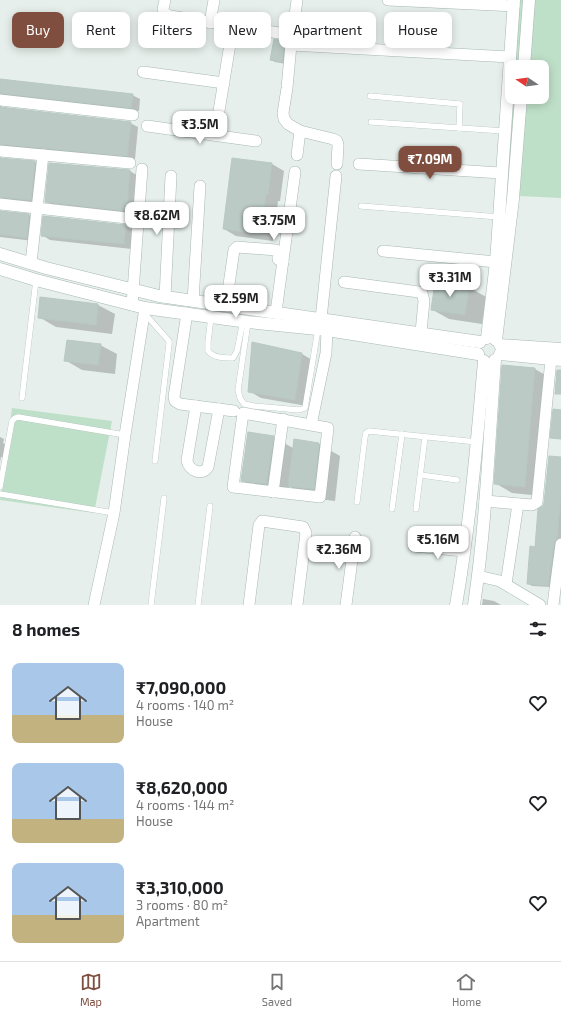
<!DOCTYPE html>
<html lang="en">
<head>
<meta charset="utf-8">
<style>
  :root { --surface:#fff; --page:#f2f2f2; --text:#202124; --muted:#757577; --line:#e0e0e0; --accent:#7f4e3f }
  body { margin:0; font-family:"Exo 2",sans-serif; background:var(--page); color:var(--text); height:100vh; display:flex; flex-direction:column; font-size:15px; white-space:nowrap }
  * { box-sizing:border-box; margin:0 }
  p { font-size:13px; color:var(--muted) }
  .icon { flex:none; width:22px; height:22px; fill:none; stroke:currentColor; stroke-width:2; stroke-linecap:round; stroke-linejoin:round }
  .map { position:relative; height:605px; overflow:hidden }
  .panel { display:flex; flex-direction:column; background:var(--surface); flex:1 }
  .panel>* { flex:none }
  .banner { position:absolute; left:12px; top:12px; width:537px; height:36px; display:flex; gap:8px }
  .needle { width:26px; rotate:283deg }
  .buttons { position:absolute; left:505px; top:60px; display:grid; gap:8px }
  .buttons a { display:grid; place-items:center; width:44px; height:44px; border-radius:8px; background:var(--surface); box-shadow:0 2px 10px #0003; font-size:20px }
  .price { position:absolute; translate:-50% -34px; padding:0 9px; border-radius:8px; background:#fff; color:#222; font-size:13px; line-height:26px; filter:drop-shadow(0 1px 2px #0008) }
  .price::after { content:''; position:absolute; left:50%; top:24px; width:12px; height:9px; margin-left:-6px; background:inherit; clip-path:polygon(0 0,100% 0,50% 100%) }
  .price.on { background:var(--accent); color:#fff }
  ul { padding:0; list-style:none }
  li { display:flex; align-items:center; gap:12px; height:100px; padding:0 12px }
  li span { display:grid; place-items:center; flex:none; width:112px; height:80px; border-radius:8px; color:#555 }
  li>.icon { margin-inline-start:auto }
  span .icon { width:48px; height:48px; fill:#fffc; stroke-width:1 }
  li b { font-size:17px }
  h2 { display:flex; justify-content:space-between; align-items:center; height:48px; padding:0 12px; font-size:17px }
  .pill { padding:0 14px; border-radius:8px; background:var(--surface); box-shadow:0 2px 10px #0003; font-size:14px; line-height:36px }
  .pill.on { background:var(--accent); color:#fff }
  .dock { display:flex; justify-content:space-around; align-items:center; height:56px; border-top:1px solid var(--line); background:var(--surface); font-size:11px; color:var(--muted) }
  .dock a { display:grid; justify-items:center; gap:2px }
  .dock .on { color:var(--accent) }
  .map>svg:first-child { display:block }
  .green { fill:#bfe0c8; fill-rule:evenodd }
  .shadow { fill:#0003 }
  .building { fill:#bbcac4; stroke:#b8c9c2 }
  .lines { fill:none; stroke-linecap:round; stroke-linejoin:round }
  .service-casing { stroke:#a8b8b2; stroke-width:6 }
  .minor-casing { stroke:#a8b8b2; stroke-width:12 }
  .tertiary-casing { stroke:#a8b8b2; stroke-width:13 }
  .service { stroke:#fff; stroke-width:5.5 }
  .minor { stroke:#fff; stroke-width:11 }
  .tertiary { stroke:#fff; stroke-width:12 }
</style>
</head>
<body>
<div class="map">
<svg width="561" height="605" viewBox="0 0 561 605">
  <rect width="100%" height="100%" fill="#e6efeb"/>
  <g class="green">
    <path d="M515 0H561V198L500 195ZM512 67H542V97H512Z"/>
    <path d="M12 408 112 421 94 513 0 500Z"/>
  </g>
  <g class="shadow">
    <path d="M274 40 284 42 288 44 286 64 275 62 271 60Z"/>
    <path d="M0 80 132 95 140 99 139 111 9 97 0 104 2 108 130 123 138 127 135 159 9 148 0 156 2 159 35 162 43 167 38 204 0 208 1 212 29 215 37 220 34 241 0 237Z"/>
    <path d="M272 164 284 171 280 201H278L273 241 236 236 224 229Z"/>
    <path d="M130 171 138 176 136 215 54 206 46 201Z"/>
    <path d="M126 226 134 231 132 249 50 240 42 235Z"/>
    <path d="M469 287 486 297 482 324 449 319 433 310Z"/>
    <path d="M98 305 115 314 112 334 56 327 39 317Z"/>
    <path d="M253 344 302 354 314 361 307 406 261 398 249 391Z"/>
    <path d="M100 345 117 354 115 374 82 370 65 360Z"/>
    <path d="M503 366 535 369 552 379 542 496 512 493 495 483Z"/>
    <path d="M0 437 4 439 3 443 10 447 7 458 1 457 0 462Z"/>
    <path d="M273 437 293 448 319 444 340 456 335 501 310 498 289 486 288 495 263 493 242 480Z"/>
    <path d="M561 458V542L553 587 532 586 528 583 544 507Z"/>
    <path d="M483 599 494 601 501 605H482Z"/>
  </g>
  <g class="building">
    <path d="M274 39 284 41 282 62 270 60Z"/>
    <path d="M0 79 133 94 131 108 0 93Z"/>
    <path d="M0 107 131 122 127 156 0 144Z"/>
    <path d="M0 158 35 161 31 200 0 197Z"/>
    <path d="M232 158 272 163 268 195 266 194 261 234 223 229Z"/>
    <path d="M49 163 130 170 128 192V211L45 202Z"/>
    <path d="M0 211 29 214 27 238 0 234Z"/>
    <path d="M43 216 126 225 124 244 41 236Z"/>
    <path d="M435 282 469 286 465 315 431 310Z"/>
    <path d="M40 297 98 304 96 325 38 318Z"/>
    <path d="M67 340 101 344 98 365 64 361Z"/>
    <path d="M252 342 302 353 295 400 248 392Z"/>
    <path d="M502 365 535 368 525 487 494 484Z"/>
    <path d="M557 370H561V394H555Z"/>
    <path d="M553 409 561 410V439L550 438Z"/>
    <path d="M248 432 274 436 266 484 241 481Z"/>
    <path d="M294 439 319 443 314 489 288 486Z"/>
    <path d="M549 456 561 457V495L557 538 554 543 548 586 527 584 530 546 535 547 538 509 543 506 544 503Z"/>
  </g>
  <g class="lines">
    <g class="service-casing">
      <g id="service">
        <path d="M370 96 460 104 459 128"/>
        <path d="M371 122 504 131"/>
        <path d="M361 206 499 217"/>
        <path d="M145 314 169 341V344L155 461"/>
        <path d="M211 317 208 342V351C214 358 224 358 233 358L237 351 243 321"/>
        <path d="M248 322 238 390 240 398 244 404 254 406 299 410 305 408 318 329"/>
        <path d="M22 398 36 280"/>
        <path d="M421 475 457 480"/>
        <path d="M0 487 12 421 15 418 18 417 125 435"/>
        <path d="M0 494 114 513"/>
        <path d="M357 502 365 437 366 433 369 431 477 442"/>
        <path d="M392 509 402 434"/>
        <path d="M416 509 425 437"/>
        <path d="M151 605 164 498"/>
        <path d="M198 605 210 506"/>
      </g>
    </g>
    <g class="minor-casing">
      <g id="minor">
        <path d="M165 0 163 9 164 13 170 16 292 35"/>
        <path d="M297 0 291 45 510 57"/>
        <path d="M388 0 514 6"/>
        <path d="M210 23 214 0"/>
        <path d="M291 45 287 88 283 113 284 119 288 124 300 131 297 155"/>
        <path d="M143 72 224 83"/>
        <path d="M0 100 133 115"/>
        <path d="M147 126 256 141"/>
        <path d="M300 131 333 139 337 141 338 145 337 164"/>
        <path d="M215 135 233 26"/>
        <path d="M0 151 130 163"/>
        <path d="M359 164 501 173"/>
        <path d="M0 204 127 218"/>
        <path d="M383 251 496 262"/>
        <path d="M31 263 43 155"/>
        <path d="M344 282 419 292 422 293 424 301 421 332"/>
        <path d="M165 297 171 176"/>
        <path d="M193 301 200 186"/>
        <path d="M132 305 142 169"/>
        <path d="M226 305 234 250 237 247 276 250 278 253V259L283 262"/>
        <path d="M276 312 295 172"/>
        <path d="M187 313 174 397 175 401 180 404 234 411"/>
        <path d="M321 319 336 176"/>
        <path d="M196 406 187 460C188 470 202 477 208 467L219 409"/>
        <path d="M311 425 328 428 320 497 233 487 243 413 311 425 326 353 327 330"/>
        <path d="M273 492 283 419"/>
        <path d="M485 501 532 505 537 502 551 359"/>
        <path d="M414 546 464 551"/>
        <path d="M478 576 500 581 540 605"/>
        <path d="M506 584 518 504"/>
        <path d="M94 605 114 513 125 435 145 308"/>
        <path d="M249 605 259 525 262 521 303 527 306 533 297 605"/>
        <path d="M346 605 355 537"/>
        <path d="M553 605 561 544"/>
      </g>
    </g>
    <g class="tertiary-casing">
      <g id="tertiary">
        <path d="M524 67 529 0"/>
        <path d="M0 254 46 268 159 296 480 342"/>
        <path d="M0 269 36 280 145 308 248 322 327 330 478 354"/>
        <path d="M487 338 496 262 514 0"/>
        <path d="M496 340 513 199 521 97"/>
        <path d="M500 345 561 349"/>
        <path d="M500 354 561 360"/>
        <path d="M456 605C470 524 477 442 484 361"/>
        <path d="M474 605C486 524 489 441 495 360"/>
      </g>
    </g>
    <use href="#service" class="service"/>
    <use href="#minor" class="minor"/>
    <use href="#tertiary" class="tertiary"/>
  </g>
</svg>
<div class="buttons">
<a><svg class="needle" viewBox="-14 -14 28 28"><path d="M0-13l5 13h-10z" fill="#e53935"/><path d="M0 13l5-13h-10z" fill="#757577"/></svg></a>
</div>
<b class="price" style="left:200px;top:145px">₹3.5M</b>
<b class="price on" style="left:430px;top:180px">₹7.09M</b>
<b class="price" style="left:157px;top:236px">₹8.62M</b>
<b class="price" style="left:274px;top:241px">₹3.75M</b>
<b class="price" style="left:450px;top:298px">₹3.31M</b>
<b class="price" style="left:236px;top:319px">₹2.59M</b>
<b class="price" style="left:438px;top:560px">₹5.16M</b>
<b class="price" style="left:339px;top:570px">₹2.36M</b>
<div class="banner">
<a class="pill on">Buy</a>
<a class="pill">Rent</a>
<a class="pill">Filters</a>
<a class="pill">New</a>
<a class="pill">Apartment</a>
<a class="pill">House</a>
</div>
</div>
<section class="panel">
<h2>8 homes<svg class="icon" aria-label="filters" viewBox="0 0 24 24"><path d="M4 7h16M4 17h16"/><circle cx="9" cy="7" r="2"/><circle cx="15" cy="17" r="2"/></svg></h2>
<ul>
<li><span style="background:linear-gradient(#a9c7e8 65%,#c2b280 0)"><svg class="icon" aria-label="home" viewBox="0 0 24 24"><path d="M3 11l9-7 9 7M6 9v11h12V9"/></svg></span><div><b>₹7,090,000</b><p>4 rooms · 140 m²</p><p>House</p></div><svg class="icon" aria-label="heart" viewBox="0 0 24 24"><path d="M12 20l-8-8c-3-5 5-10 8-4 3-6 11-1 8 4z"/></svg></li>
<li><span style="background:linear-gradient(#a9c7e8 70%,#c2b280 0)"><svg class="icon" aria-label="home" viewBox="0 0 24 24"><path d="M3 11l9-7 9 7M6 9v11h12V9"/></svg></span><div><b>₹8,620,000</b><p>4 rooms · 144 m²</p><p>House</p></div><svg class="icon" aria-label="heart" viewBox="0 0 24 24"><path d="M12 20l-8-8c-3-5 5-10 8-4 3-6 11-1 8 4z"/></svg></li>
<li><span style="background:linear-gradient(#a9c7e8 65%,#c2b280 0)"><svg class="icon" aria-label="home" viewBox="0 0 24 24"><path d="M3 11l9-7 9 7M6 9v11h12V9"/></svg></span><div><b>₹3,310,000</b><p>3 rooms · 80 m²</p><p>Apartment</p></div><svg class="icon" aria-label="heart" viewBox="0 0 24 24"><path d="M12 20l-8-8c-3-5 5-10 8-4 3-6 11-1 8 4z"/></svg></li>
</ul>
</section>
<nav class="dock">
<a class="on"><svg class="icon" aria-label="map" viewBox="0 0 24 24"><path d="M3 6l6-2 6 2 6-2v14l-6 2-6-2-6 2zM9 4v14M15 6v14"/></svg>Map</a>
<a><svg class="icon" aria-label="saved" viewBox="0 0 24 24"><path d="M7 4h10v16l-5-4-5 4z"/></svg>Saved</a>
<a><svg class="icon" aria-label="home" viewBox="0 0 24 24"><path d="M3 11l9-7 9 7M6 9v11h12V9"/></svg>Home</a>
</nav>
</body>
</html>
